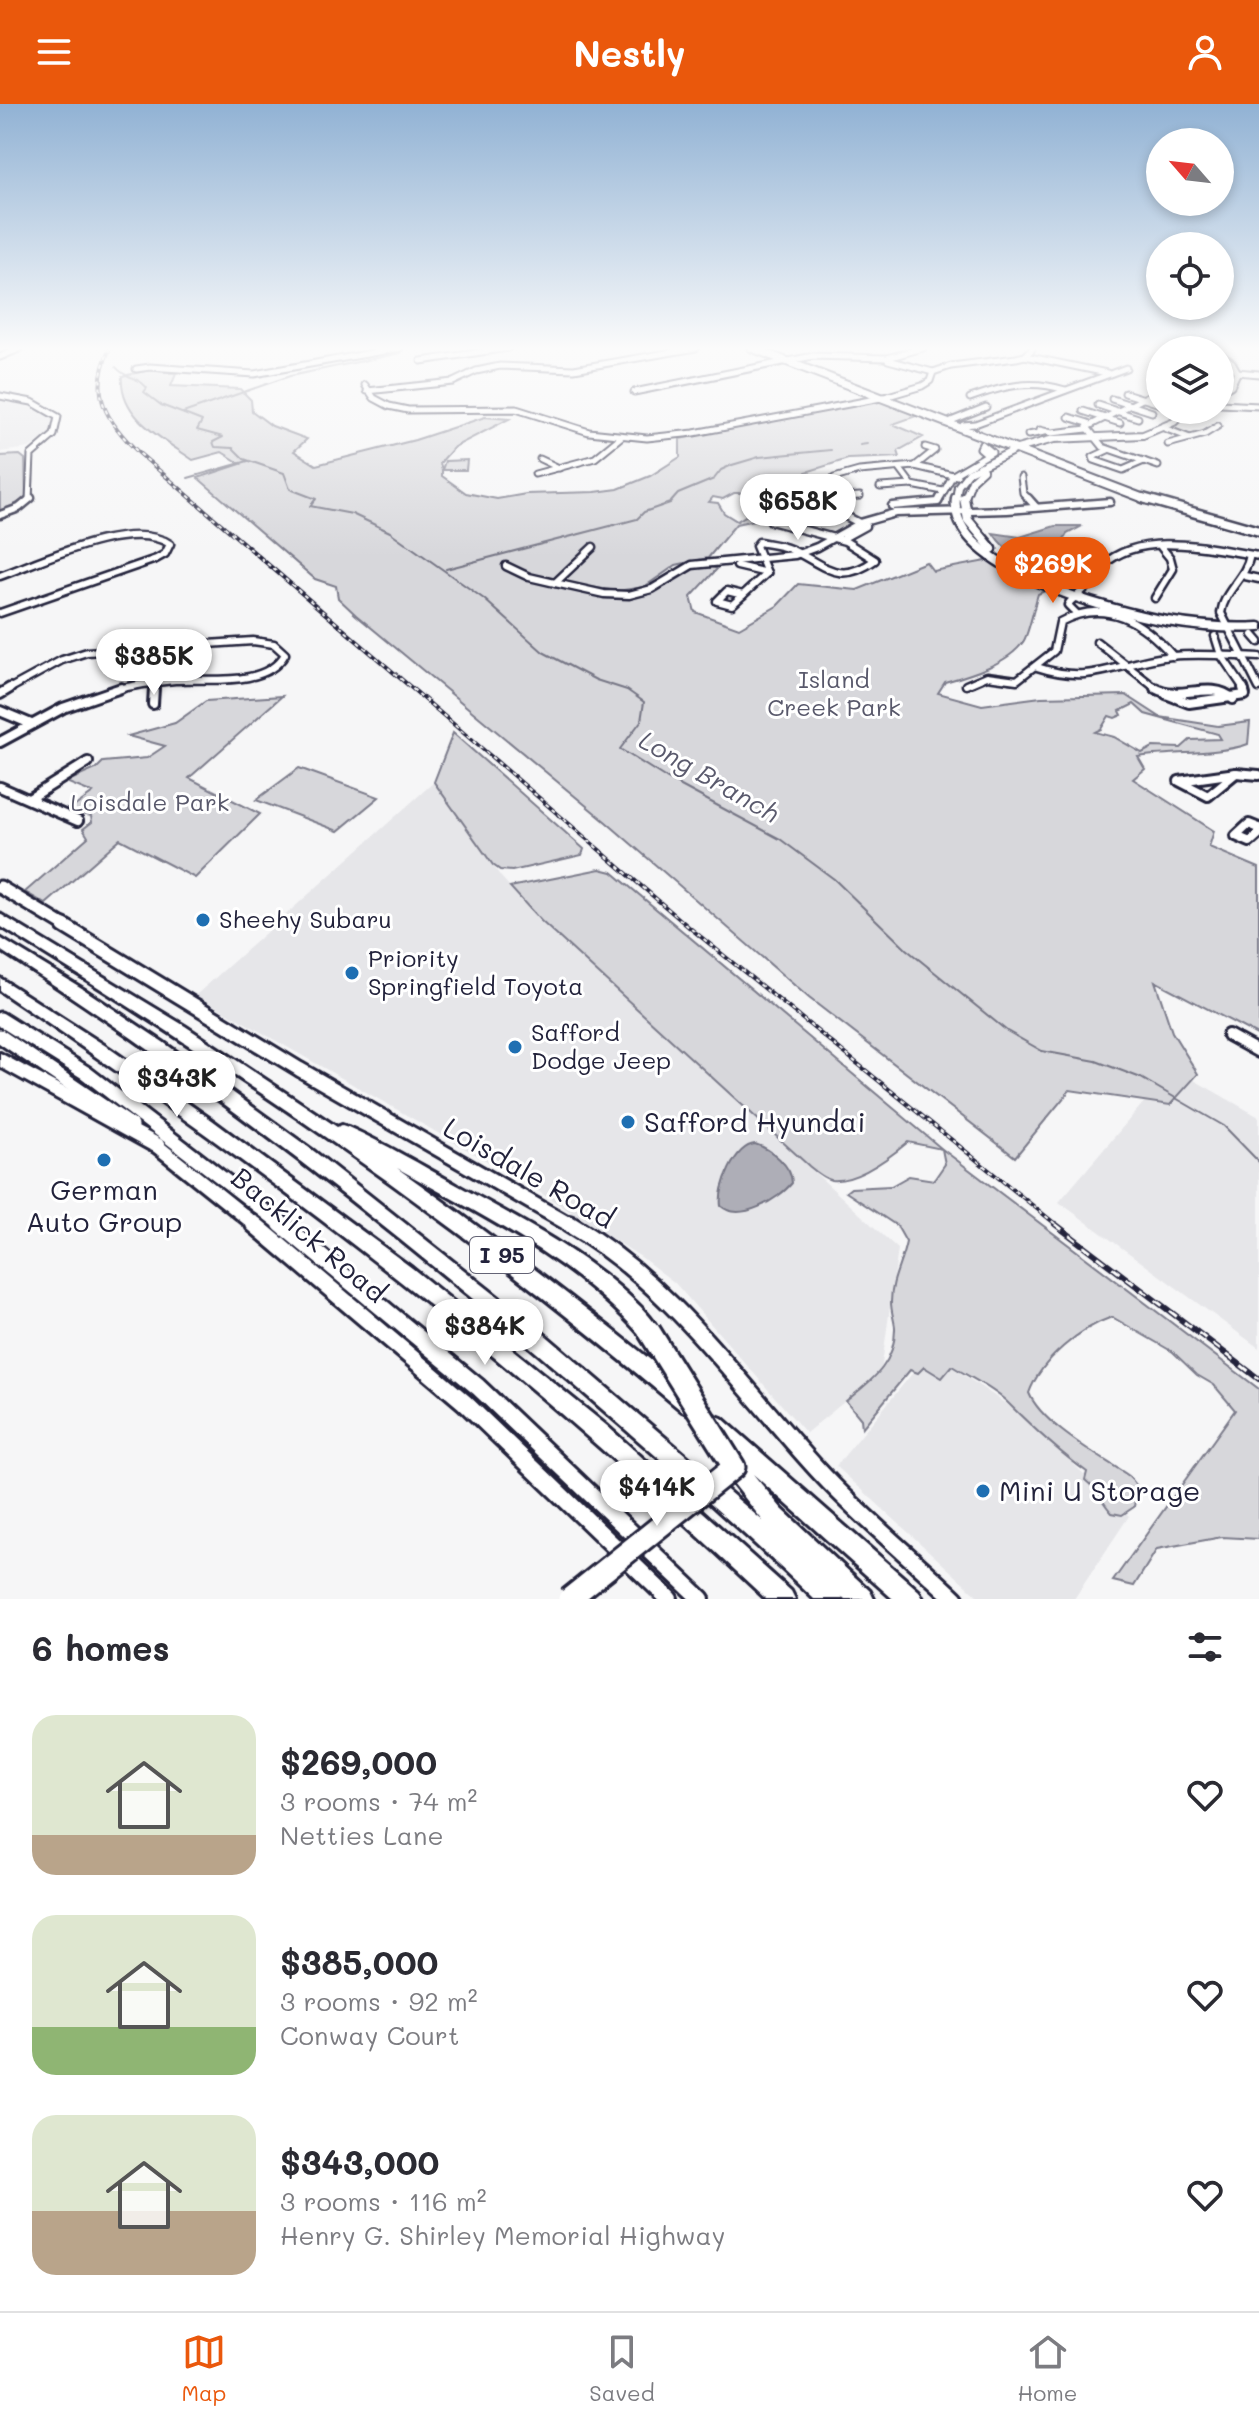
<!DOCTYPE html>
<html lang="en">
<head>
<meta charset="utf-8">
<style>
  :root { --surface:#fff; --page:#f2f2f3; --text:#2b2b33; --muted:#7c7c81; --line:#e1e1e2; --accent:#ea580c }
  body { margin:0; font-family:Mali,sans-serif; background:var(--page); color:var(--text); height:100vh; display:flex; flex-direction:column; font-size:30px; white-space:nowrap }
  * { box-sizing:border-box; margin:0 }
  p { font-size:26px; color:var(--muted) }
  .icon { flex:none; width:44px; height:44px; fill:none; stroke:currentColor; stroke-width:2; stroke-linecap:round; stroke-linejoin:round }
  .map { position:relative; height:1495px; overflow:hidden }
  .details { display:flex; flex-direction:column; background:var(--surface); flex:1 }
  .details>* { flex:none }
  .needle { width:52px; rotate:298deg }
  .buttons { position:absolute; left:1146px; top:24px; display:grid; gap:16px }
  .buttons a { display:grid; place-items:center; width:88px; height:88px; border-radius:50%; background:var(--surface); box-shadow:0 4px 12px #0003; font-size:40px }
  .price { position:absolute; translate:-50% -68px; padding:0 18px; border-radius:28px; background:#fff; color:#222; font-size:26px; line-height:52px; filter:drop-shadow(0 2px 4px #0008) }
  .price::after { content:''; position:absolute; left:50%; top:48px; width:24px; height:18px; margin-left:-12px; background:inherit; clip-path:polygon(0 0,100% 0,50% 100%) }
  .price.current { background:var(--accent); color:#fff }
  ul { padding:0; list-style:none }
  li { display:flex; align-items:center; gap:24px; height:200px; padding:0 32px }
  li span { display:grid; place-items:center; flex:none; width:224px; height:160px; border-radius:24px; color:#555 }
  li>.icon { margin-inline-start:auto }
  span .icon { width:96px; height:96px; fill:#fffc; stroke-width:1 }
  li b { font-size:34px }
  h2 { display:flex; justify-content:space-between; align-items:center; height:96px; padding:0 32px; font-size:34px }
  header { display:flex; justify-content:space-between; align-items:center; height:104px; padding:0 32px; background:var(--accent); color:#fff; font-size:36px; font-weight:700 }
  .tab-bar { display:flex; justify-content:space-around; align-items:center; height:112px; border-top:2px solid var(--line); background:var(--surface); font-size:22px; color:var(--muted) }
  .tab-bar a { display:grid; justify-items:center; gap:4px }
  .tab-bar .current { color:var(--accent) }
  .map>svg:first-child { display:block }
  .built { fill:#e6e6e9 }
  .green { fill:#d7d7db; stroke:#7c7c8b; stroke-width:2; fill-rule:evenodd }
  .water { fill:#aeaeb7; stroke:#767685; stroke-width:2 }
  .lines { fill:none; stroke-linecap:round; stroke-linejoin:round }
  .stream { stroke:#767685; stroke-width:2 }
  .minor-far3-casing { stroke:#22223b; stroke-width:9 }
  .minor-far2-casing { stroke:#22223b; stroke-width:11 }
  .minor-far1-casing { stroke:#22223b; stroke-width:14 }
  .minor-casing { stroke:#22223b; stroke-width:16 }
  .tertiary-far1-casing { stroke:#22223b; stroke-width:10 }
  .tertiary-casing { stroke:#22223b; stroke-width:13 }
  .secondary-far4-casing { stroke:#22223b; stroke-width:11 }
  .secondary-far3-casing { stroke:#22223b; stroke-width:13 }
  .secondary-far2-casing { stroke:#22223b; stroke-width:17 }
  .secondary-far1-casing { stroke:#22223b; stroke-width:19 }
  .secondary-casing { stroke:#22223b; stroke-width:22 }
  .motorway-casing { stroke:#22223b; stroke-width:6 }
  .minor-far3 { stroke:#fff; stroke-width:5 }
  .minor-far2 { stroke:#fff; stroke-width:6 }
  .minor-far1 { stroke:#fff; stroke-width:8 }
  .minor { stroke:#fff; stroke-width:10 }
  .tertiary-far1 { stroke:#fff; stroke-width:6 }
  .tertiary { stroke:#fff; stroke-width:8 }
  .secondary-far4 { stroke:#fff; stroke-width:7 }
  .secondary-far3 { stroke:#fff; stroke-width:8 }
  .secondary-far2 { stroke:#fff; stroke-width:11 }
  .secondary-far1 { stroke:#fff; stroke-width:13 }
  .secondary { stroke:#fff; stroke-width:16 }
  .motorway { fill:#fff; fill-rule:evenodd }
  .rail-far1-casing { stroke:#22223b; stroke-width:4 }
  .rail-casing { stroke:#22223b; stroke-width:6 }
  .rail-far1 { stroke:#fff; stroke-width:2; stroke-dasharray:4; stroke-linecap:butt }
  .rail { stroke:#fff; stroke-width:3; stroke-dasharray:9; stroke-linecap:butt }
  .motorway-bridge-casing { stroke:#22223b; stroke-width:27; stroke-linecap:butt }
  .motorway-bridge { stroke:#fff; stroke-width:21 }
  .poi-dot { fill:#1f6fb2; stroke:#fff; stroke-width:3 }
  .labels { text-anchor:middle; stroke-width:6; stroke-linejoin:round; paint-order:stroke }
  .shield { fill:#fff; stroke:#646476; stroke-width:2 }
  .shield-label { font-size:22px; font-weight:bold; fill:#22223b }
  .park-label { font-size:24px; fill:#58586b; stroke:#fff }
  .poi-label { font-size:24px; fill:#22223b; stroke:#fff; text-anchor:start }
  .water-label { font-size:26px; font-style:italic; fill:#5a5a6d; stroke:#fff }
  .near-poi-label { font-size:28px; fill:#22223b; stroke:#fff; text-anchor:start }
  .near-street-label { font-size:28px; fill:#22223b; stroke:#fff }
</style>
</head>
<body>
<header><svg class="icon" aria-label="menu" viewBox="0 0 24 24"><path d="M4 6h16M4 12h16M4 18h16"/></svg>Nestly<svg class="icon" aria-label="person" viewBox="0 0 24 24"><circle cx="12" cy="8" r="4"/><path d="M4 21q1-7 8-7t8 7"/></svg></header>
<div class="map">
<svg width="1259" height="1495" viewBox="0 0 1259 1495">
  <rect width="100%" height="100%" fill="#f6f6f7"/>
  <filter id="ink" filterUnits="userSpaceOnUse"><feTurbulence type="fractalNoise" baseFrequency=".0125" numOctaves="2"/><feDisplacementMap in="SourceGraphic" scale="16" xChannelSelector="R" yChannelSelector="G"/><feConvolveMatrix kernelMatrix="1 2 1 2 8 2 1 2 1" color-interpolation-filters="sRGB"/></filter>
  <g filter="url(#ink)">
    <g class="built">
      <path d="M0 294 29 299 53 312 57 326 29 344 0 348Z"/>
      <path d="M434 678 501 773 541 817 898 1145 881 1268 806 1329 675 1179 641 1153 522 1077 196 891Z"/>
      <path d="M1173 964 1259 1013V1244L1059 1098Z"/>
      <path d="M930 1248 1015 1306 1129 1412 1074 1495H981L836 1362Z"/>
    </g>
    <g class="green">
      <path d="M150 266 176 270 171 282 240 285 251 296 252 307 272 322 307 335 294 347 316 361 415 336 485 313 509 315 454 343 440 359 442 366 445 357 467 356 466 366H442V372L466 389 497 395 526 390 595 388 618 385 650 372 680 353V335L758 318 881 297 919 311 893 320 923 333 898 347 900 353 848 355 806 368 802 383 772 382 768 393 779 400H816L815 403 736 420 708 454 676 461 644 483 617 487 584 482 579 488C605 493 634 498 659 485 679 475 685 465 709 461L717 465 691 493 695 508 739 524 777 502 798 480 857 486 926 458 933 467 991 456 1047 486 1038 490C1034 502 1029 530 1023 538 1008 560 969 571 945 578L938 589 982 601 1041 593 1126 591 1160 613 1218 622 1250 618 1248 640C1223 650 1168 648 1138 653L1145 665 1133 675 1214 727 1209 743 1259 764V932L1155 877 1172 928 1198 970 1170 1001 1070 986 1015 1053 809 894 606 718 356 511 338 494 336 482 315 475 198 374 241 360 222 348 193 356C163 335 119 313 122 272ZM734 389H747L761 399 787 404 747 411 737 417 724 409 718 399 709 398 713 393 723 395ZM1134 600 1145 610 1218 630 1221 635 1190 636 1181 644 1153 643 1142 649 1114 633 1095 628 1101 625 1109 612 1115 614 1122 611 1120 607Z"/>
      <path d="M20 351 25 355 26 394 0 409V352Z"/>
      <path d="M282 592 189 674 260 710 195 774 120 735 46 800 25 788 88 733 83 725 92 718 91 712 68 707 93 689 66 678 96 665 103 658 147 654 165 642 128 632 175 619 206 597Z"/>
      <path d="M453 629 584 745 582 751 512 767 500 766 493 761 434 678Z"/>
      <path d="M299 664 379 693 338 727 256 696Z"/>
      <path d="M600 765 612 768 942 1045 1259 1285V1435L1222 1433 1157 1445 1134 1482 1113 1477 1235 1306 1214 1281 1197 1271 1173 1248 1112 1213C1080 1224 1041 1256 1029 1289 1042 1321 1100 1352 1129 1372L1137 1382 1134 1403 1122 1411 1112 1409C1100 1396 1100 1388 1085 1376L1087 1368C1057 1347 1032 1323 1006 1297 991 1283 969 1273 952 1262L942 1274 924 1263 918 1269 910 1266 862 1324 861 1315 846 1297C871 1277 896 1260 895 1223 894 1215 891 1207 891 1198 891 1176 902 1159 906 1138L897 1122 846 1088 851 1084 891 1082 909 1072 934 1076 945 1060 942 1045 908 1038C890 1053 857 1079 831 1076 823 1074 815 1067 809 1062L541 817 510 783Z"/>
    </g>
    <g class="water">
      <path d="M1055 422H1082L1067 430 1051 457 1050 462 1056 469C1033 467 1005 448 993 429L1020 433Z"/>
      <path d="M755 1040C771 1045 792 1062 792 1079 779 1095 740 1119 721 1102 718 1083 735 1042 755 1040Z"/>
    </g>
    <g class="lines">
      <g class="stream">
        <path d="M116 263C125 275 137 271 147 284L144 288 161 301 202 317 197 326 223 333 213 338 215 343 233 344 244 355 284 369 290 385 316 395 310 402 352 410 390 428 484 495 543 548 596 576 627 586 644 598 641 617 620 645 666 674 780 735 834 775 906 845 1007 927 1042 947 1096 957 1141 974 1224 1022 1259 1058"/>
        <path d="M183 309 290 272 401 249"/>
        <path d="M860 341 867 340"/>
        <path d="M188 374 248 357"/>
        <path d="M446 465 637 415 644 408 670 399 678 390 714 375 721 366 732 361 759 353 831 346"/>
      </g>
      <g class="minor-far3-casing">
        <g id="minor-far3">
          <path d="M1177 244 1193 245"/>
          <path d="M1025 252 1107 269"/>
          <path d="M0 253 21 244"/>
          <path d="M888 256 933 268"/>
          <path d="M421 257 508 244"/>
          <path d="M136 265 150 263 254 270 400 244"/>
          <path d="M1237 268 1259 270"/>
          <path d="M365 281 374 294 389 302 408 306 516 305 589 328 647 334 694 329 881 294 922 282 930 277 933 268 951 262 1016 254 1025 252 1032 245"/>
          <path d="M367 287 453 278 476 267 500 262 574 265 696 244"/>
          <path d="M634 288 813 252 887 254 923 244"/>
          <path d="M1125 289 1160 300"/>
          <path d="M0 292 32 298 58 313 54 331 31 351 29 396"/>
          <path d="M970 294C1004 282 1030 275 1065 286"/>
          <path d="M1112 295 1152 308"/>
          <path d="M1220 300 1259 302"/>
          <path d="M1098 301 1138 314"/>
          <path d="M1083 307 1120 319"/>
          <path d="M1069 313 1088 319"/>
          <path d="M951 317 986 303"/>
          <path d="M963 321 975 320 1126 264"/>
          <path d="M1164 324 1190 334"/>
          <path d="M1040 326 1052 329 1087 325"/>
          <path d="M1028 331 1045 328"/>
          <path d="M1168 340 1205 330 1218 322"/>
          <path d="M1108 346 1093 353 1094 356 1123 366 1144 357"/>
          <path d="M540 355 559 364"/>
          <path d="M915 362 957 372"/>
          <path d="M1158 362 1103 343 1087 323 1160 286"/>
          <path d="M900 365 912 381 943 387"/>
          <path d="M535 370 595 354 622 332"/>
          <path d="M1021 373 1023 389 1030 396"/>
          <path d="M880 383 912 381"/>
          <path d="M841 393 832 377 834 374 859 367 915 362 935 346 925 343"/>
          <path d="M795 396 860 392"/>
          <path d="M939 396 953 371 992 348 982 340 980 344 987 350"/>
        </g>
      </g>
      <g class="minor-far2-casing">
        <g id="minor-far2">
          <path d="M828 394 836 407 865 422 845 433"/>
          <path d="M1028 394 1036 403"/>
          <path d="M784 397 825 394"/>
          <path d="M892 402 938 398 940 394"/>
          <path d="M0 411 19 404 31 394"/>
          <path d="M593 443 555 479 604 490 629 491 652 485 692 461 795 451 817 443 860 419 895 409 1007 406 1110 398"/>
          <path d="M1250 451C1246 474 1224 486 1221 509L1259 584"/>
          <path d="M506 462 529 473 555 479"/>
          <path d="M737 462 767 469"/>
          <path d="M767 469 756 442 759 438C769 440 780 441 790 445 824 460 838 483 875 456L845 437 771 417"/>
          <path d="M0 472C42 457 130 414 170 440L165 450 156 455 0 509"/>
          <path d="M1245 472 1259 475"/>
          <path d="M727 487 743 491 732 501 717 497Z"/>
          <path d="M743 491 767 469"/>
          <path d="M1155 494 1173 465 1170 454 1161 443"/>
          <path d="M1076 509 1068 501 1070 498C1076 492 1083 487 1088 481 1094 475 1096 466 1103 461 1143 425 1212 445 1259 452"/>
          <path d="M1253 531 1259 538"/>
          <path d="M1215 532 1221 551 1245 586"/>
          <path d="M1097 538 1158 586"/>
          <path d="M1037 563C1094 582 1117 558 1171 552 1200 549 1230 552 1259 553"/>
          <path d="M966 581 987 572 1017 576 1054 547 1060 518C1106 493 1143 518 1173 552"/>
          <path d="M7 586 62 556 87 548 253 537 274 540 285 550C266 584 208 574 175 576 154 578 134 581 114 586"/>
          <path d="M154 586V578"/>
        </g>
      </g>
      <g class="minor-far1-casing">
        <g id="minor-far1">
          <path d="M1155 584C1180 598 1211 575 1233 595"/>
          <path d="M0 590 10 584"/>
          <path d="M1166 590 1189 599 1245 591 1243 584"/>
          <path d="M153 600 154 584"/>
          <path d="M0 607 31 620"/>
          <path d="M0 638 63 604 121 584"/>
          <path d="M1236 669 1208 692 1179 677Z"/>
          <path d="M1236 669 1259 671"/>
          <path d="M0 683 78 717"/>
          <path d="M29 695 88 658"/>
          <path d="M1259 724 1249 720 1236 732 1250 738 1259 730"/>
        </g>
      </g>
      <g class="minor-casing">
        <path id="minor" d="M1228 931 1259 948"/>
      </g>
      <g class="tertiary-far1-casing">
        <g id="tertiary-far1">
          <path d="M1208 244 1213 246"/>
          <path d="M1220 250 1232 259 1237 268 1231 281 1220 287"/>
          <path d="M956 396 958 382 969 368 1017 345 1054 335 1143 331 1174 318 1187 306"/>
          <path d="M964 396 972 376 983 366"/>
        </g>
      </g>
      <g class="tertiary-casing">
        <g id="tertiary">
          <path d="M956 394C947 464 1114 508 1167 517 1197 522 1228 525 1259 523"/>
          <path d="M964 394 968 416 992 445"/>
        </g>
      </g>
      <g class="secondary-far4-casing">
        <path id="secondary-far4" d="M752 244 1148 396"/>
      </g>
      <g class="secondary-far3-casing">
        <path id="secondary-far3" d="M1143 394 1259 427"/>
      </g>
      <g class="secondary-far2-casing">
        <path id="secondary-far2" d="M0 783 68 824"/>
      </g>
      <g class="secondary-far1-casing">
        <g id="secondary-far1">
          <path d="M64 822 299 965 572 1122"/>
          <path d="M0 915 86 969 284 1122"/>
          <path d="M0 932 132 1022"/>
          <path d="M152 1038 257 1122"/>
        </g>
      </g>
      <g class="secondary-casing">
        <g id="secondary">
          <path d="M254 1120 464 1298 669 1495"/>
          <path d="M281 1120 478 1283 701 1495"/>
          <path d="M569 1120C672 1180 739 1280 818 1366 860 1412 910 1452 955 1495"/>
        </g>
      </g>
      <g class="motorway-casing">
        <g id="motorway">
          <path d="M0 810 185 922 337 1023 342 1021 348 1023C386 1040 421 1061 457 1081 516 1114 577 1144 627 1190 639 1201 652 1213 659 1227L656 1233 649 1236 642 1233C576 1157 484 1113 397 1064 500 1137 599 1213 696 1293L700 1300 696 1307 689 1310 682 1307C601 1239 519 1173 434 1111 294 1007 148 913 0 822Z"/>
          <path d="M0 834 85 886 163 938 315 1048 536 1223 763 1417 726 1370 723 1363 726 1356 734 1353 706 1328 703 1321 706 1314 714 1311 722 1314 919 1487 923 1495H893L753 1370 782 1405 870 1487 874 1495H845L841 1492 843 1495H814C738 1422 658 1354 579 1285 395 1126 205 977 0 846Z"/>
          <path d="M0 874 109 944 212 1016 412 1164 606 1321 791 1487 795 1495H766C647 1383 525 1275 396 1174 268 1073 135 978 0 887Z"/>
          <path d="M0 949 162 1036 165 1041 162 1046 156 1048 150 1046 0 963Z"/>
        </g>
      </g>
      <use href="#minor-far3" class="minor-far3"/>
      <use href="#minor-far2" class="minor-far2"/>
      <use href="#minor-far1" class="minor-far1"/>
      <use href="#minor" class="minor"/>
      <use href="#tertiary-far1" class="tertiary-far1"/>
      <use href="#tertiary" class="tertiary"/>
      <use href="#secondary-far4" class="secondary-far4"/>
      <use href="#secondary-far3" class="secondary-far3"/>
      <use href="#secondary-far2" class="secondary-far2"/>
      <use href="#secondary-far1" class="secondary-far1"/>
      <use href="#secondary" class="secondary"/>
      <use href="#motorway" class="motorway"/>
      <g class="rail-far1-casing">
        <path id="rail-far1" d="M110 244C88 290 106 317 140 350L690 824 1058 1122"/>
      </g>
      <g class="rail-casing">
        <path id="rail" d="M1055 1120 1259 1275"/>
      </g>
      <use href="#rail-far1" class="rail-far1"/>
      <use href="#rail" class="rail"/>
      <g class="motorway-bridge-casing">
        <path id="motorway-bridge" d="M569 1495 734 1363 649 1227"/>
      </g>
      <use href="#motorway-bridge" class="motorway-bridge"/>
    </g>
  </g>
  <linearGradient id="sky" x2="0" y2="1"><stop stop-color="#91b2d4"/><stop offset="0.54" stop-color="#fbfbfb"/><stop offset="1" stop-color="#fbfbfb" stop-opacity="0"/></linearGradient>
  <rect width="1259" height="453" fill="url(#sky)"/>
  <g class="poi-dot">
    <circle cx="203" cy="816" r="8"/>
    <circle cx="352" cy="869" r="8"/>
    <circle cx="515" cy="943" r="8"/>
    <circle cx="628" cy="1018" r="8"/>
    <circle cx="104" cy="1056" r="8"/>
    <circle cx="983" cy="1387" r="8"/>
  </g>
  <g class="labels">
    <rect class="shield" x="470" y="1133" width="64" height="36" rx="6"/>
    <g class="shield-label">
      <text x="502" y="1159">I 95</text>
    </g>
    <g class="park-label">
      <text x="834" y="584">Island<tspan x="834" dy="28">Creek Park</tspan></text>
      <text x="150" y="707">Loisdale Park</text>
    </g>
    <g class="poi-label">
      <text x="219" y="824">Sheehy Subaru</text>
      <text x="368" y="863">Priority<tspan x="368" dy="28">Springfield Toyota</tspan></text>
      <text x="531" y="937">Safford<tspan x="531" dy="28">Dodge Jeep</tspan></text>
    </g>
    <g class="water-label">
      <text transform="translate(709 673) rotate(30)" y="9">Long Branch</text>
    </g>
    <g class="near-poi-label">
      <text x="644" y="1028">Safford Hyundai</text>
      <text x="104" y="1096" text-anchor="middle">German<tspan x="104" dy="32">Auto Group</tspan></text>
      <text x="999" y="1397">Mini U Storage</text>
    </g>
    <g class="near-street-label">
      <text transform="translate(529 1069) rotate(30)" y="10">Loisdale Road</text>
      <text transform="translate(309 1131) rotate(40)" y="10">Backlick Road</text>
    </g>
  </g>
</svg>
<div class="buttons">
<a><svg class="needle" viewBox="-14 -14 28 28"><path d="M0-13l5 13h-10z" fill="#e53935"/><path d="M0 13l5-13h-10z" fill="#7c7c81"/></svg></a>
<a><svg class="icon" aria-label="locate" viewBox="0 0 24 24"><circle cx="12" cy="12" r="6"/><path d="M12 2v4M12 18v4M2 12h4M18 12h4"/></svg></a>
<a><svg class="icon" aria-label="layers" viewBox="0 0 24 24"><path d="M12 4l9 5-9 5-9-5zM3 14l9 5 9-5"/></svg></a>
</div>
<b class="price" style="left:798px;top:438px">$658K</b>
<b class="price current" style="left:1053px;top:501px">$269K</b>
<b class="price" style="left:154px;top:593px">$385K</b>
<b class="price" style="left:177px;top:1015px">$343K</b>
<b class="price" style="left:485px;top:1263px">$384K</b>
<b class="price" style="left:657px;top:1424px">$414K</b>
</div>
<section class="details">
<h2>6 homes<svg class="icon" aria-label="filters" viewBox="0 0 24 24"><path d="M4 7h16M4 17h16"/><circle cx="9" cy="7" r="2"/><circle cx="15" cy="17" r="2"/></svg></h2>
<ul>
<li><span style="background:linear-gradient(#dfe7d0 75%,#b9a48a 0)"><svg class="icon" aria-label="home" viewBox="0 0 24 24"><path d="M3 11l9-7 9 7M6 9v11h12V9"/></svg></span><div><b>$269,000</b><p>3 rooms · 74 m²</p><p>Netties Lane</p></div><svg class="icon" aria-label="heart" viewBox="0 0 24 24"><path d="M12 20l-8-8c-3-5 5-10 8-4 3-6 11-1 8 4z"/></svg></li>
<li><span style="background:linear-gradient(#dfe7d0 70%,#8fb573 0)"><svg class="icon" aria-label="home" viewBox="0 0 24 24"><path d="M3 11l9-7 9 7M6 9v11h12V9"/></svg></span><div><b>$385,000</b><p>3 rooms · 92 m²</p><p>Conway Court</p></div><svg class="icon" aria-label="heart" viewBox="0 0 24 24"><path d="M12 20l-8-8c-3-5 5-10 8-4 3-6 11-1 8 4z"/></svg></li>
<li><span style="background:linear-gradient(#dfe7d0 60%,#b9a48a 0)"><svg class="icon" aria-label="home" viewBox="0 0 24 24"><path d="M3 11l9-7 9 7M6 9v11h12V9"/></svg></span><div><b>$343,000</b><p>3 rooms · 116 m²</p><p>Henry G. Shirley Memorial Highway</p></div><svg class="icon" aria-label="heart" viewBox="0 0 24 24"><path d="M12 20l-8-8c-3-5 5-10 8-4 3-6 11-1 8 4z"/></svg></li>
</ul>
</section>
<nav class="tab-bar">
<a class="current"><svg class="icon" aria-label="map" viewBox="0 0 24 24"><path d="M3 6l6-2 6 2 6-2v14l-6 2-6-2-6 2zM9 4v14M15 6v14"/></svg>Map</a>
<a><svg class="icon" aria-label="saved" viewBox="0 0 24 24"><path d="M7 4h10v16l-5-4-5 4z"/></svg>Saved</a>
<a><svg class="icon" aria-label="home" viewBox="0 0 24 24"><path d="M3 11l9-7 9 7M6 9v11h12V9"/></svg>Home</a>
</nav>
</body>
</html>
